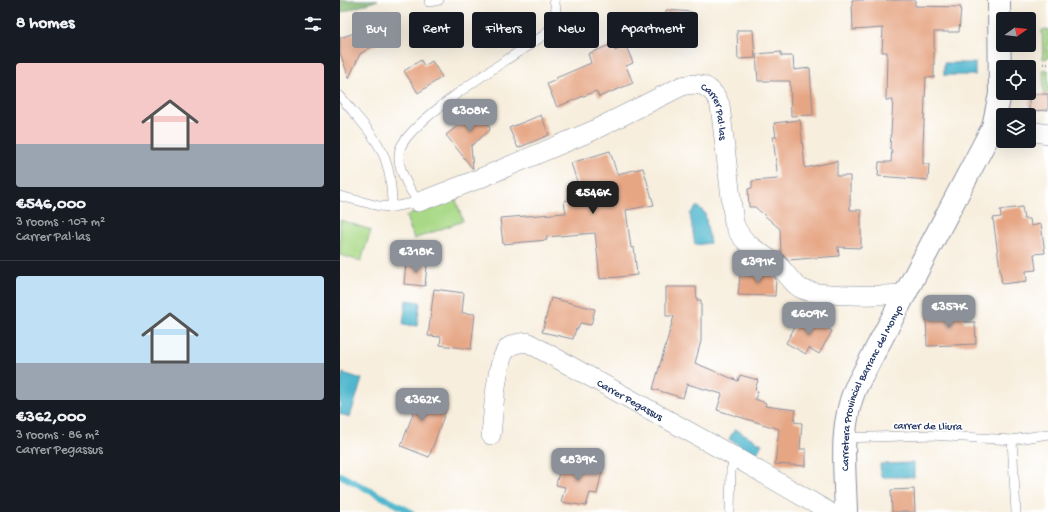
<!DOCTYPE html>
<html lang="en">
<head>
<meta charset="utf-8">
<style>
  :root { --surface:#171b24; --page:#242831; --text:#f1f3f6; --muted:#9ea1a6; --line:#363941; --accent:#8c9099 }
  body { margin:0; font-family:"Gochi Hand",sans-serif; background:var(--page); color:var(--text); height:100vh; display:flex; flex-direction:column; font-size:15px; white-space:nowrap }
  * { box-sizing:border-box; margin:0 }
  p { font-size:13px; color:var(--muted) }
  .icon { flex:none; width:22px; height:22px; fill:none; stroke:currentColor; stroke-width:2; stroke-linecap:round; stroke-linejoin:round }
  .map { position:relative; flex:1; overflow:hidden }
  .drawer { display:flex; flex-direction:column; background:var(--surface); width:340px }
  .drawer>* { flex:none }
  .guide { position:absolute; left:12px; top:12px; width:380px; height:36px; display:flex; gap:8px }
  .needle { width:26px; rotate:76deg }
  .tools { position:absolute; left:656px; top:12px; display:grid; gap:8px }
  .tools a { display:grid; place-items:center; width:40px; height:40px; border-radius:4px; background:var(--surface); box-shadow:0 4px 16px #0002; font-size:20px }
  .price { position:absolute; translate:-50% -34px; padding:0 9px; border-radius:8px; background:var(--accent); color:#fff; font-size:13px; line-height:26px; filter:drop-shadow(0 1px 2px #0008) }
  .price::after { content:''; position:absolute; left:50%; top:24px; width:12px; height:9px; margin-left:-6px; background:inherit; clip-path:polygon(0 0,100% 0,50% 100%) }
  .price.selected { background:#222; color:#fff }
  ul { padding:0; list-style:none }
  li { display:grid; align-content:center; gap:8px; height:212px; padding:0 16px }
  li+li { border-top:1px solid var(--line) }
  li span { display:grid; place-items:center; height:124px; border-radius:4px; color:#555 }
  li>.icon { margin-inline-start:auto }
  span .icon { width:72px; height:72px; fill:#fffc; stroke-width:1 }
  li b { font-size:17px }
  h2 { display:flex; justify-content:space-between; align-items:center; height:48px; padding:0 16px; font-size:17px }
  .chip { padding:0 14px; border-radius:4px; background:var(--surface); box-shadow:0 4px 16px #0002; font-size:14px; line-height:36px }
  .chip.selected { background:var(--accent); color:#fff }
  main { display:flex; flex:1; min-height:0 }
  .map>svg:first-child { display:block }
  .green { fill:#a9d986; stroke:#628472 }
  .forest { fill:#86b973; stroke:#507468 }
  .water { fill:#4fb7cd; stroke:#357396 }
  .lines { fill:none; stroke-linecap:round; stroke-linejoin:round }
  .stream { stroke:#4fb7cd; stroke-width:6 }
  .building { fill:#e6a684 }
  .lane-casing { stroke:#898e9e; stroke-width:10 }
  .street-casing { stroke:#898e9e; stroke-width:20 }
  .secondary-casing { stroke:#898e9e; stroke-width:24 }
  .path { stroke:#898e9e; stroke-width:2.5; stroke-dasharray:1 3; stroke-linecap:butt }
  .lane { stroke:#fff; stroke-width:9 }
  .street { stroke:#fff; stroke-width:19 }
  .secondary { stroke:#fff; stroke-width:22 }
  .labels { text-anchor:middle; stroke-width:3.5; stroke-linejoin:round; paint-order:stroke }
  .street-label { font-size:11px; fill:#1b2f5e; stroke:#fff }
</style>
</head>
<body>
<main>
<section class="drawer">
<h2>8 homes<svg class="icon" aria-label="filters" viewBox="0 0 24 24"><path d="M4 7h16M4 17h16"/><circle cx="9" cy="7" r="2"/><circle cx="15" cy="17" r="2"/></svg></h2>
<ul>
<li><span style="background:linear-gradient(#f6c9c9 65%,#9aa5b1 0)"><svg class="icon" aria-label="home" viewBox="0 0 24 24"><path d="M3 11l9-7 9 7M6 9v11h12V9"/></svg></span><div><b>€546,000</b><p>3 rooms · 107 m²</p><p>Carrer Pal·las</p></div></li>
<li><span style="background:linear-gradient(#bfe0f5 70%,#9aa5b1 0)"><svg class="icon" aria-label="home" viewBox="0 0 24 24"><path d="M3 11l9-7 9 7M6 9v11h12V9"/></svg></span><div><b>€362,000</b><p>3 rooms · 86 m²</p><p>Carrer Pegassus</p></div></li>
</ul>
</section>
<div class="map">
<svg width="708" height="512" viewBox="0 0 708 512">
  <rect width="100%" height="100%" fill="#fff"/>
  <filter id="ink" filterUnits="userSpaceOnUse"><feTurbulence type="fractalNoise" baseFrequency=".025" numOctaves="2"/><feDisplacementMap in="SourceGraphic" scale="8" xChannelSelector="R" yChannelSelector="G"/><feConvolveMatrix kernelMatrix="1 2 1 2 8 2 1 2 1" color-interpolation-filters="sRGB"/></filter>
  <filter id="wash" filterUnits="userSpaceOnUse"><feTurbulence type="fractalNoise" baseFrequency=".012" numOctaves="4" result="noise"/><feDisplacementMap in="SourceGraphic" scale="16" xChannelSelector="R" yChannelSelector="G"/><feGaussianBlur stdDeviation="0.9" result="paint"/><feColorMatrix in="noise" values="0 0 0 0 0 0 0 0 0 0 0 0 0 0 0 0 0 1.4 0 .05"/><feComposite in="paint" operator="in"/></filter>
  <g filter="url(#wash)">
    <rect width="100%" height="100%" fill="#f7eedd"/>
    <g class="green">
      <path d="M708 29V58L703 59 702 30Z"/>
      <path d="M703 70H708V94H704Z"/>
      <path d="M115 197 123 221 74 239 66 216Z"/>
      <path d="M0 220 31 230 21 261 0 255Z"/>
    </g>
    <path class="forest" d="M0 0H38L0 13Z"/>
    <g class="water">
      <rect x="604" y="63" width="31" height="12"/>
      <path d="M357 206 365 213 370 243 355 245 350 214Z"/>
      <path d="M66 300 80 302 77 326 63 324Z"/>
      <path d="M3 373 22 379 10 417 0 414V382Z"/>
      <path d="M395 429 422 444 416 455 389 439Z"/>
      <path d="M574 463V477H541L540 464Z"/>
    </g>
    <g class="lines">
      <path class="stream" d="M0 475 71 512"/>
    </g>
    <g id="blocks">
      <g class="building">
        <path d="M512 0H575V6L621 7 619 32H594V78L586 77 583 145V164H589L588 180 538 176 539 162H551L552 150 550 149 553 100H546L547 52H542L543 28 513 30Z"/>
        <path d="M326 10 352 12 349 46 314 43 315 26 325 27Z"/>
        <path d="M45 22 38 43 20 54 9 78 0 53V38Z"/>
        <path d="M397 30H413L415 58 398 59Z"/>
        <path d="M272 44 275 51 286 46 293 63 286 66 293 83 259 97 256 91 217 107 207 84 216 80V78L251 63 248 54Z"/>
        <path d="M441 52V56H453L454 70 470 68 473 115 451 116 450 81H418L416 54Z"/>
        <path d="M81 60 84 66 92 61 102 77 78 93 64 71Z"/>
        <path d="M689 94H708V110L689 111Z"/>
        <path d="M144 105 150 130 131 146 133 169 106 135Z"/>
        <path d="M201 115 209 135 178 148 169 128Z"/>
        <path d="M460 120 465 168 497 161V176H510V210H521V248L498 247 499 256 448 260 441 253 440 229 415 207H409L408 189 412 188V181L438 179 433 137H436L434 123Z"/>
        <path d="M270 151 277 174 303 168 314 205 286 210 291 248 294 247 297 275 260 279 255 233 206 237 207 240 163 244 160 218 226 213 224 201 242 197 231 163Z"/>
        <path d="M682 207 684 219H690L691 226 701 224 705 253 694 254 696 270 686 271 687 281 662 284 653 218 661 217 660 210Z"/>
        <path d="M66 263 87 265 85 286 64 284Z"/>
        <path d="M411 269H425L436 279 435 296 398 295 400 275 411 276Z"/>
        <path d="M326 287H356L357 300H361V341L355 363 398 381 400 375 418 380 415 390 418 391 415 399 426 403 425 406 456 410 454 422 462 423 460 449H466V466L435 464 439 429 377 410 382 394 347 384 343 398 313 389 334 316H326Z"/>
        <path d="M94 289 124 293 122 313 135 314 131 349 100 345 101 337 88 336Z"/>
        <path d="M211 298 255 309 251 325 240 323 238 329H236L233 339 202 332Z"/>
        <path d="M623 310 624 322H635L636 344 587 346 586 312Z"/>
        <path d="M462 314 492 331 479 354 469 348 466 354 446 343Z"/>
        <path d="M65 389 108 405 89 457 61 446 74 411 59 406Z"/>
        <path d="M222 458 248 463 247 468 262 471 257 494 250 493 246 506 221 502 225 487 216 485Z"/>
        <path d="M574 489 575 512H552L551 490Z"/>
      </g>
    </g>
  </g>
  <g filter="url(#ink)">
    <use href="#blocks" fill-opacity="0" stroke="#898e9e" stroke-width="1"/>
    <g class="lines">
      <g class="lane-casing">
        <g id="lane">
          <path d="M89 2 99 0"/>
          <path d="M0 96C34 138 52 149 52 207"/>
          <path d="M0 196 39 206 52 207 79 202C69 190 55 165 60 149 69 120 177 53 206 34 214 23 219 15 214 0"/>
          <path d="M504 438 591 435 672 440 676 512"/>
          <path d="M672 440 708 434"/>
          <path d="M390 512 391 470 395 457"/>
        </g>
      </g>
      <g class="street-casing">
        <g id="street">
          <path d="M689 131 708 134"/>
          <path id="s1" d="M79 202 136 180 252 131 342 86C361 81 373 87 380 105L394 223C401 243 418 251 434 262 445 269 450 282 460 288 474 297 548 296 566 293"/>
          <path id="s2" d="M151 435C153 418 156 356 169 347 174 343 180 343 187 342L395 457 489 512"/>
        </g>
      </g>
      <g class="secondary-casing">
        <g id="secondary">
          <path id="s3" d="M506 512C505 471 499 428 515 389L653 127 660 94 659 0"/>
        </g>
      </g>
      <path class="path" d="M703 64H708"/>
      <use href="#lane" class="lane"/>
      <use href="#street" class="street"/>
      <use href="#secondary" class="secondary"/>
    </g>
  </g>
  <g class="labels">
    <g class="street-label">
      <text dy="4" stroke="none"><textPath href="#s1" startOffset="339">Carrer Pal·las</textPath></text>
      <text dy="4" stroke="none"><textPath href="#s3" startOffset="130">Carretera Provincial Barranc del Monyo</textPath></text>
      <text dy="4" stroke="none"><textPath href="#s2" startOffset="228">Carrer Pegassus</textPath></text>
      <text transform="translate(588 425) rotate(1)" y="4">carrer de Lliura</text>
    </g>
  </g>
</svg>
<div class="tools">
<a><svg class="needle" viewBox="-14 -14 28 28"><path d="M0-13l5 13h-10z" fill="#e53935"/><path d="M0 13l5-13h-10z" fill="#9ea1a6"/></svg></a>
<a><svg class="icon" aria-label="locate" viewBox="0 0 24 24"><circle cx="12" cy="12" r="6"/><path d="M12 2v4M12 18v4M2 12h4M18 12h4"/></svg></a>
<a><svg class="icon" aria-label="layers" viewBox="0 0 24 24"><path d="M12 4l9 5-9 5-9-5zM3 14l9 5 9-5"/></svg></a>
</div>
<b class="price" style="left:130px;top:133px">€308K</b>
<b class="price selected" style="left:253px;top:215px">€546K</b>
<b class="price" style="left:76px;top:274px">€318K</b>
<b class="price" style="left:418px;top:284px">€391K</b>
<b class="price" style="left:609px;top:329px">€357K</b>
<b class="price" style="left:469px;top:336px">€609K</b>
<b class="price" style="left:82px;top:422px">€362K</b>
<b class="price" style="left:238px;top:482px">€839K</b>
<div class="guide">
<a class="chip selected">Buy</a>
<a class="chip">Rent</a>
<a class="chip">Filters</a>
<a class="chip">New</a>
<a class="chip">Apartment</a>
</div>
</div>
</main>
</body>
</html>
